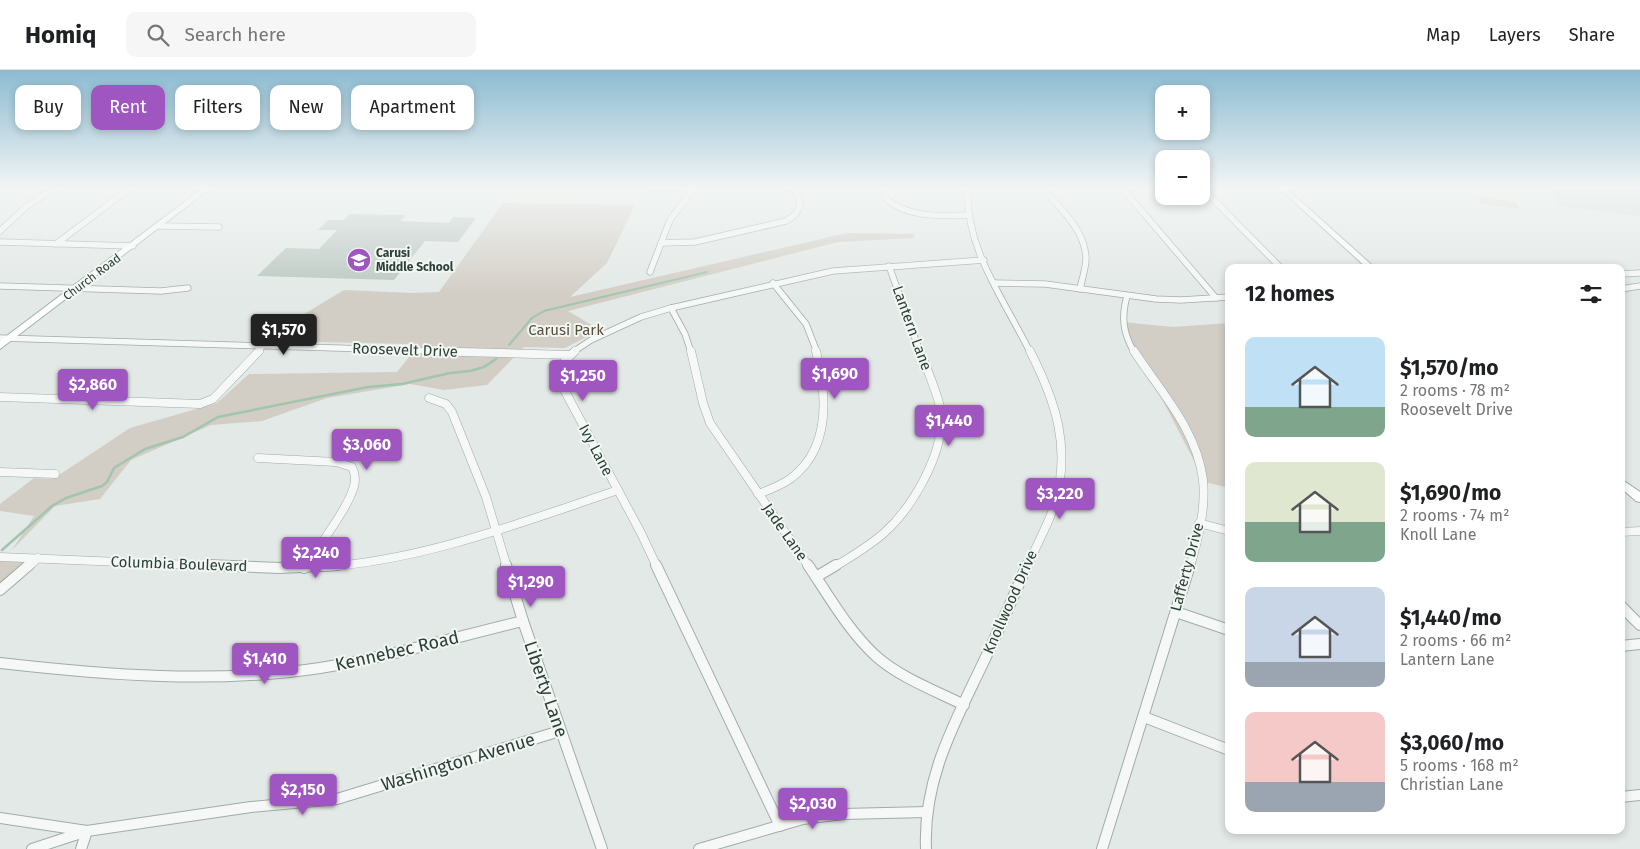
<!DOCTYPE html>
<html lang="en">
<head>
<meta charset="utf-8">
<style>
  :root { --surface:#fff; --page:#f6f6f6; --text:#202124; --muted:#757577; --line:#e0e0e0; --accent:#9f56c0 }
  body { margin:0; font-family:"Fira Sans",sans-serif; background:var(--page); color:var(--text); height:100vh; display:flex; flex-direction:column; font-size:19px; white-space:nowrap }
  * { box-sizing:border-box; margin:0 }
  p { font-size:16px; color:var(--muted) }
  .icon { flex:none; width:28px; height:28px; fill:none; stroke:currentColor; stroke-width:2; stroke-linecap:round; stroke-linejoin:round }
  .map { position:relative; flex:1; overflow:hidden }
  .panel { position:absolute; left:1225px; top:194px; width:400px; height:570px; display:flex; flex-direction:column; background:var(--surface); border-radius:10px; box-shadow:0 2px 8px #0003 }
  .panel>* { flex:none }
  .hud { position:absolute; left:15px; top:15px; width:475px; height:45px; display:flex; gap:10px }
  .fabs { position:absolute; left:1155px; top:15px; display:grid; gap:10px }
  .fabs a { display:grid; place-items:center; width:55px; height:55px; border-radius:10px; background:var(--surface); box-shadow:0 2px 8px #0003; font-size:25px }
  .price { position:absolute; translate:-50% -42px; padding:0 11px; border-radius:5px; background:var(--accent); color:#fff; font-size:16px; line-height:32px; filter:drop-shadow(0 1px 2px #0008) }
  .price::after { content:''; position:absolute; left:50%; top:30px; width:15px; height:11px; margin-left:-8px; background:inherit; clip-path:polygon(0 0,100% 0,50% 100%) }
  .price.active { background:#222; color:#fff }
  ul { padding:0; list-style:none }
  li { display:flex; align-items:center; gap:15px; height:125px; padding:0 20px }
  li span { display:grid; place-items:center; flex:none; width:140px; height:100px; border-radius:10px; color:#555 }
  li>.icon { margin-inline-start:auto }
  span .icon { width:60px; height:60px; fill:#fffc; stroke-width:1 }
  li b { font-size:21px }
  h2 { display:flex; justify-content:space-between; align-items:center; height:60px; padding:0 20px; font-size:21px }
  .tag { padding:0 18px; border-radius:10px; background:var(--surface); box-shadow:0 2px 8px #0003; font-size:18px; line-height:45px }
  .tag.active { background:var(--accent); color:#fff }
  header { display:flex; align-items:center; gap:30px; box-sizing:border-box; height:70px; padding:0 25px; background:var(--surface); border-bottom:1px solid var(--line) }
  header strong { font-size:24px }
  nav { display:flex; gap:28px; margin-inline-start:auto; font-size:18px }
  .search { width:350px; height:45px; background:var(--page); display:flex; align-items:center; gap:12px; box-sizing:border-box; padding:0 18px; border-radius:10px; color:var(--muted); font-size:19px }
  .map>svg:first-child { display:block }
  .built { fill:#d1dbd5 }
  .green { fill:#d2cdc5 }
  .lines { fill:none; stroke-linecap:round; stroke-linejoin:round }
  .stream-far1 { stroke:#a2c5ae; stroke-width:2 }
  .stream { stroke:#a2c5ae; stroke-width:2.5 }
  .building { fill:#bac6c0 }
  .minor-far2-casing { stroke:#a1aca6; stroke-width:7 }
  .minor-far1-casing { stroke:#a1aca6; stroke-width:9 }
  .minor-casing { stroke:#a1aca6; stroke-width:12 }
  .secondary-casing { stroke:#a1aca6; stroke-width:2 }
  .primary-casing { stroke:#a1b2a8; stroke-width:2 }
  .minor-far2 { stroke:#f5f8f6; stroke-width:5.5 }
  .minor-far1 { stroke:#f5f8f6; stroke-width:8 }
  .minor { stroke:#f5f8f6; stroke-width:10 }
  .secondary { fill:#fff; fill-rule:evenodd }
  .primary { fill:#fff; fill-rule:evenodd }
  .labels { text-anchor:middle; stroke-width:4; stroke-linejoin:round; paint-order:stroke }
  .far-poi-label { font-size:12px; font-weight:bold; fill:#2c4035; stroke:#f2f7f4; text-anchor:start }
  .far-street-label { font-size:12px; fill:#2c4035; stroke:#f2f7f4 }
  .street-label { font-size:15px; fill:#2c4035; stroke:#f2f7f4 }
  .park-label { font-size:15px; fill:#5a4f3b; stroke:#f2f7f4 }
  .near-street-label { font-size:18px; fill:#2c4035; stroke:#f2f7f4 }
</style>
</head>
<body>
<header>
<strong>Homiq</strong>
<div class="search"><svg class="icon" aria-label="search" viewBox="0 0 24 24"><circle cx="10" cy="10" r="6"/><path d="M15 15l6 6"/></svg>Search here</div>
<nav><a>Map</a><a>Layers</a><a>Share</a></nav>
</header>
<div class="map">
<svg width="1640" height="779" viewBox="0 0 1640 779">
  <rect width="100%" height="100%" fill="#e3e9e6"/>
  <path class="built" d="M1550 118H1640V146L1560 136Z"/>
  <g class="green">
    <path d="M1478 127 1516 132 1519 139 1481 134Z"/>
    <path d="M503 133 635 135 607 193 570 227 847 163 915 164 913 168 838 172 568 241 600 260 565 278 524 277 487 315 444 320 410 314 327 328 262 351 211 355 131 390 100 429 55 436 12 480 34 446 0 441V434L34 408 53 409 130 358 217 333 249 304 397 302 410 286 409 274 277 271 301 246 344 220 412 223 439 222Z"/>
    <path d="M1122 252 1173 257 1229 253V418L1205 412Z"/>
    <path d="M0 491 34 493 0 520Z"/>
  </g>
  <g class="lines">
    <path class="stream-far1" d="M509 275 532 248 544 241 707 202"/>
    <path class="stream" d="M2 480 52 436 66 428 102 416 107 412 114 398 145 379 183 367 218 347 368 317 402 314 450 303 470 301 484 297 496 289"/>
  </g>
  <path class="building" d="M350 144 406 145 400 151 449 153 453 147 476 148 458 172 425 171 394 210 257 206 286 178 319 179 337 160H318L328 150H343Z"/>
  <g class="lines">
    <g class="minor-far2-casing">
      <g id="minor-far2">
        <path d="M652 118 693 119"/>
        <path d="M887 118 885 128C908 148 938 146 967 145"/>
        <path d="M968 118C964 177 1005 231 1030 282"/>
        <path d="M1047 118 1048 124C1064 142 1085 162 1086 188 1086 198 1082 209 1080 219"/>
        <path d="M1122 118 1216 228"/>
        <path d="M1202 118 1281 198"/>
        <path d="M159 156 219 157"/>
        <path d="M0 161 27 136 55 118"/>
        <path d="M0 172 133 176"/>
        <path d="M661 173 695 172 786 151C802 142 804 132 792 118"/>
        <path d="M56 174 130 118"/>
        <path d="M889 196 920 282"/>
        <path d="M650 202 670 150 694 118"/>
        <path d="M1621 204 1640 203"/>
        <path d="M773 213 806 254 817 282"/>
        <path d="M994 213 1045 214 1156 229 1181 230 1229 227"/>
        <path d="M0 216 161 221 188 218"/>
        <path d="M1621 219 1640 216"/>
        <path d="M1127 226C1121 247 1123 263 1134 282"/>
        <path d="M671 238 685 264 691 282"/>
        <path d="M0 268 467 282"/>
        <path d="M257 282 264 275"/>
        <path d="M573 282 591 270 641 247 671 238 833 201 984 190"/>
      </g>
    </g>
    <g class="minor-far1-casing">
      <g id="minor-far1">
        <path d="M425 281 569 285"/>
        <path d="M575 281 559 297 560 312 641 463 657 497"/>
        <path d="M691 281 703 333 710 353 809 497"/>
        <path d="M1134 281C1160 321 1197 360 1203 410 1206 439 1198 469 1190 497"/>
        <path d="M0 327 200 334 213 329 259 281"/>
        <path d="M429 328 446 334 452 342 486 427 507 497"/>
        <path d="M258 388 336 392 352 397C355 403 356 409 354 416 349 437 318 477 305 497"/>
        <path d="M0 402 55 404"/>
        <path d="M758 424C769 420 780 416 790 409 831 379 827 324 816 281"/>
        <path d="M1199 453 1229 461"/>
        <path d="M1621 462 1640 461"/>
        <path d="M0 487 241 497"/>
        <path d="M28 497 38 488"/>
        <path d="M323 497C425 490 522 452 618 420"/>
        <path d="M834 497C851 487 869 476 884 463 913 437 945 382 941 342 939 326 926 297 920 281"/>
        <path d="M1027 497C1036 476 1048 455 1055 434 1071 377 1056 332 1030 281"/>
      </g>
    </g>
    <g class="minor-casing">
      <g id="minor">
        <path d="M208 495 280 498 338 495"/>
        <path d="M506 495 523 551 602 779"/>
        <path d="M656 495 780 756"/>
        <path d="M808 495C829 526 849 562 877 587 901 608 936 621 964 635"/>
        <path d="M304 498 306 495"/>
        <path d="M816 507 836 495"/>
        <path d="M0 520 29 495"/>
        <path d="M1621 536 1640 555"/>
        <path d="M1176 542 1229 560"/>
        <path d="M1621 576 1640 574"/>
        <path d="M0 593C106 605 214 614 320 598 389 587 456 567 523 551"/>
        <path d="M1144 647 1229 680"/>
        <path d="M1621 727 1640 725"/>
        <path d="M0 748 87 761 81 779"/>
        <path d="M32 779 87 761 251 737 337 729 560 661"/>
        <path d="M699 779 803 749 843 744 927 742"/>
        <path d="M926 779C923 709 954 654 983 593 999 560 1013 528 1027 495"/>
        <path d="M1102 779 1190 495"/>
      </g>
    </g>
    <g class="secondary-casing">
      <g id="secondary">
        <path d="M1279 118H1286L1375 198H1367Z"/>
        <path d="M1621 409 1640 422V432L1636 431 1621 418Z"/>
      </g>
    </g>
    <g class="primary-casing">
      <path id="primary" d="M203 118H211L0 279V271Z"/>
    </g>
    <use href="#minor-far2" class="minor-far2"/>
    <use href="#minor-far1" class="minor-far1"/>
    <use href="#minor" class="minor"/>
    <use href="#secondary" class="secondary"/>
    <use href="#primary" class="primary"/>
  </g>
  <linearGradient id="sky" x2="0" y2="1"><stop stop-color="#8cbbd1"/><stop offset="0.52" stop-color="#f2f5f4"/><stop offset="1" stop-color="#f2f5f4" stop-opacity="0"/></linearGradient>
  <rect width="1640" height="227" fill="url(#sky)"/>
  <defs>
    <g id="school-disc" transform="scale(1.25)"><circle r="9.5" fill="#9f56c0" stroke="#f2f7f4"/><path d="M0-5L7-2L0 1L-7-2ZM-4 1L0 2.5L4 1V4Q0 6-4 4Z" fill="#fff"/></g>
  </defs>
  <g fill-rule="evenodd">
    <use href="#school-disc" x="359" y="190"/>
  </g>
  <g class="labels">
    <g class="far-poi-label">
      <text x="376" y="187">Carusi<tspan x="376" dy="14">Middle School</tspan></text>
    </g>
    <g class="far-street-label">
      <text transform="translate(92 207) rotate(-37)" y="4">Church Road</text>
    </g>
    <g class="street-label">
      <text transform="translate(912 258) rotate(70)" y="5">Lantern Lane</text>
      <text transform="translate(405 280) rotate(2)" y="5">Roosevelt Drive</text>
      <text transform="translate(596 380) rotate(62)" y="5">Ivy Lane</text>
      <text transform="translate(785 462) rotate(55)" y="5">Jade Lane</text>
      <text transform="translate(179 494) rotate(2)" y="5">Columbia Boulevard</text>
      <text transform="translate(1187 497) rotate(-75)" y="5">Lafferty Drive</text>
      <text transform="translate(1010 532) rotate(-66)" y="5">Knollwood Drive</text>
    </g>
    <g class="park-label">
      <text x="566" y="265">Carusi Park</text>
    </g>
    <g class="near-street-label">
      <text transform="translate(397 581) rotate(-13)" y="6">Kennebec Road</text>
      <text transform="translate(546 619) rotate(71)" y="6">Liberty Lane</text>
      <text transform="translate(458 692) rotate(-17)" y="6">Washington Avenue</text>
    </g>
  </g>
</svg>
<div class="fabs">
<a>+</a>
<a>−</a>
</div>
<b class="price active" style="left:284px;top:286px">$1,570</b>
<b class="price" style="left:835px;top:330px">$1,690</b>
<b class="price" style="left:583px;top:332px">$1,250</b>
<b class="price" style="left:93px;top:341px">$2,860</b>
<b class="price" style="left:949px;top:377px">$1,440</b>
<b class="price" style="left:367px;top:401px">$3,060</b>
<b class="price" style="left:1060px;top:450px">$3,220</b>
<b class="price" style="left:316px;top:509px">$2,240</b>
<b class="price" style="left:531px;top:538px">$1,290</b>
<b class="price" style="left:265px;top:615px">$1,410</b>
<b class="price" style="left:303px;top:746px">$2,150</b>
<b class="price" style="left:813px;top:760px">$2,030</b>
<div class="hud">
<a class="tag">Buy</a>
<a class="tag active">Rent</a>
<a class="tag">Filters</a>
<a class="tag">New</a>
<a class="tag">Apartment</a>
</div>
<section class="panel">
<h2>12 homes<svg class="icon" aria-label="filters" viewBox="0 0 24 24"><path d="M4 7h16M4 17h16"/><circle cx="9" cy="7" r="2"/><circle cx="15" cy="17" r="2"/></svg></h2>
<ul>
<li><span style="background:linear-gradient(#bfe0f5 70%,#7fa58c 0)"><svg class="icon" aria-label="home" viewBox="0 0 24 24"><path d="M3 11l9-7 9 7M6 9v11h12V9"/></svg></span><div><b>$1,570/mo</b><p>2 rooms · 78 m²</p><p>Roosevelt Drive</p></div></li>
<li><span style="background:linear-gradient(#dfe7d0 60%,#7fa58c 0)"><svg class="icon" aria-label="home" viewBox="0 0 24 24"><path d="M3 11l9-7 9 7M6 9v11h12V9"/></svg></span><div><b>$1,690/mo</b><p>2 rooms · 74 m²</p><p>Knoll Lane</p></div></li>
<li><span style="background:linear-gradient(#c9d6e8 75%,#9aa5b1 0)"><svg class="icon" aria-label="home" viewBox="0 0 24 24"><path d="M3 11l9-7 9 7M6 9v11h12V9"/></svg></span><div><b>$1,440/mo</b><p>2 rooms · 66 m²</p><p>Lantern Lane</p></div></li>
<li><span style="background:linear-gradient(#f6c9c9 70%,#9aa5b1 0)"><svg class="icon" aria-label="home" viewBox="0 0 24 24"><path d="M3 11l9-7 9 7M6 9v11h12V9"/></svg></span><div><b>$3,060/mo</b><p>5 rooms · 168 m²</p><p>Christian Lane</p></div></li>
</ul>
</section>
</div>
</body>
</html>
